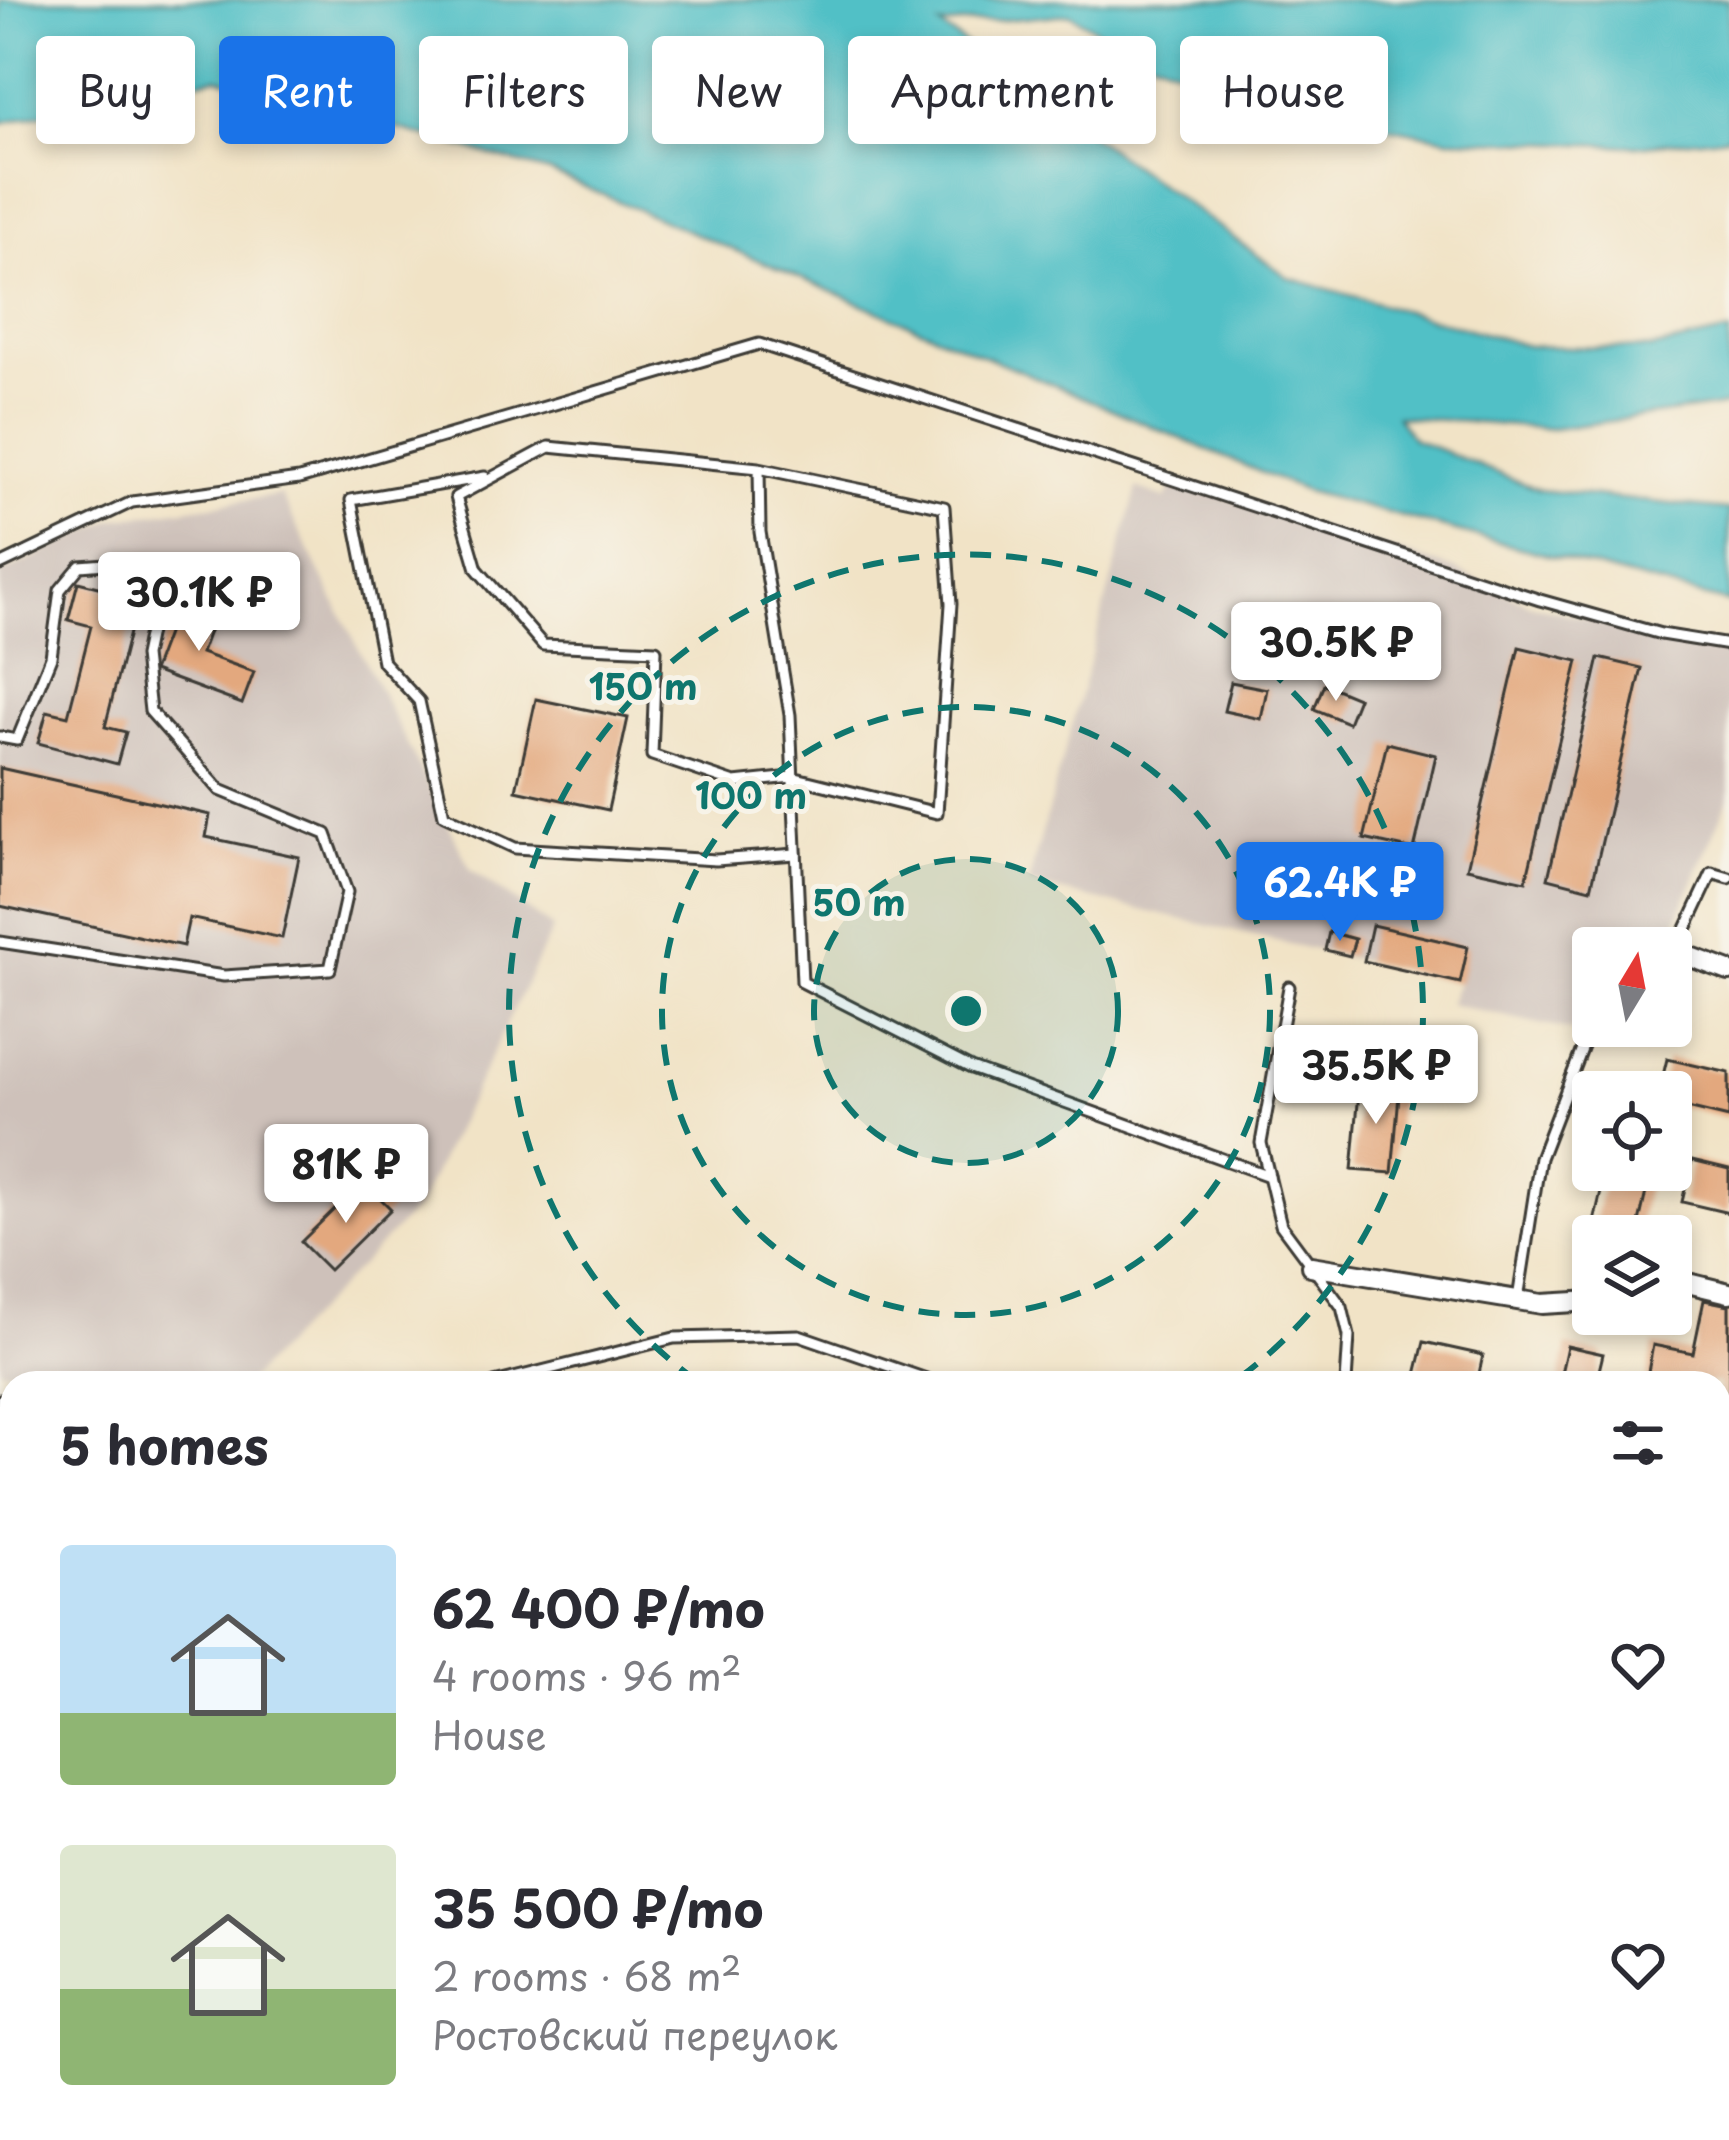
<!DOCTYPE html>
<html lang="en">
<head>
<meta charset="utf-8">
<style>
  :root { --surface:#fff; --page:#f2f2f3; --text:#2b2b33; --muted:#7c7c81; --accent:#1a73e8 }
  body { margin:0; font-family:"Playpen Sans",sans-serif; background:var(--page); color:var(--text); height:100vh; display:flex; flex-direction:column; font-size:45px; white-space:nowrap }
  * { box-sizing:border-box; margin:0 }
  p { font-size:39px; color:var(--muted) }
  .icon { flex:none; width:66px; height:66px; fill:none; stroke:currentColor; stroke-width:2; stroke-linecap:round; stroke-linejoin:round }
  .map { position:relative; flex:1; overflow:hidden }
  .sheet { position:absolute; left:0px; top:1371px; width:1731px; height:771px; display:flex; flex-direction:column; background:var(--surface); border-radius:36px 36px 0 0; box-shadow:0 6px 18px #0003 }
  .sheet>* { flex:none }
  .banner { position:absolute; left:36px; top:36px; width:1659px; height:108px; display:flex; gap:24px }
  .needle { width:78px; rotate:10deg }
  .buttons { position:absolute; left:1572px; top:927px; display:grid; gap:24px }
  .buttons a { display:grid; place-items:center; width:120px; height:120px; border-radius:12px; background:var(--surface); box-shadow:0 6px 18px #0003; font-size:60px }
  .price { position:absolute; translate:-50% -102px; padding:0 27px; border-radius:12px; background:#fff; color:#222; font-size:39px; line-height:78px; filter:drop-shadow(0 3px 6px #0008) }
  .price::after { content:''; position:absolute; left:50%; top:72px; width:36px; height:27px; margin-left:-18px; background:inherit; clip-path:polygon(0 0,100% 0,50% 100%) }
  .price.on { background:var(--accent); color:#fff }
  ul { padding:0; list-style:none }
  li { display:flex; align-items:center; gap:36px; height:300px; padding:0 60px }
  li span { display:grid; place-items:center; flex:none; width:336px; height:240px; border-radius:12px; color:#555 }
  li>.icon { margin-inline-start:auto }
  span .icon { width:144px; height:144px; fill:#fffc; stroke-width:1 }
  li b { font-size:51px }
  h2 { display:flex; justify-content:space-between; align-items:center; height:144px; padding:0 60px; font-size:51px }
  .pill { padding:0 42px; border-radius:12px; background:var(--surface); box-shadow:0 6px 18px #0003; font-size:42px; line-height:108px }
  .pill.on { background:var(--accent); color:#fff }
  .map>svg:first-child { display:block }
  .built { fill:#f1d5bd }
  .industrial { fill:#cec1ba }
  .water { fill:#51c0c6; stroke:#366e71; stroke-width:3 }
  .building { fill:#e3a87e }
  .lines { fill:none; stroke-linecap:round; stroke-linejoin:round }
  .service-casing { stroke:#3c3a36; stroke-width:15 }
  .minor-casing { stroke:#3c3a36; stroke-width:24 }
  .tertiary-casing { stroke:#3c3a36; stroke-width:27 }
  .service { stroke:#fff; stroke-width:9 }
  .minor { stroke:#fff; stroke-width:18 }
  .tertiary { stroke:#fff; stroke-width:21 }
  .rail-casing { stroke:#1c1c1c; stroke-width:10 }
  .rail { stroke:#f7f3e8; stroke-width:6; stroke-dasharray:18; stroke-linecap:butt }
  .ring { fill:none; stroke:#0f766e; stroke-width:6; stroke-dasharray:21 15 }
  .centre { fill:#0f766e; stroke:#f7f3e8; stroke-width:6 }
  .ring-label { font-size:36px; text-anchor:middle; font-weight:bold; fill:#0f766e; stroke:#f7f3e8; stroke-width:10; stroke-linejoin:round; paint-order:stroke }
</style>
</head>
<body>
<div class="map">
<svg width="1729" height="2140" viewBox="0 0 1729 2140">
  <rect width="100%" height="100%" fill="#f7f3e8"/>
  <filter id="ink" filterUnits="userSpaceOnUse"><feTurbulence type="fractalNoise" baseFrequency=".00833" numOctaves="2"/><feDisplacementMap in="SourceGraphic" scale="24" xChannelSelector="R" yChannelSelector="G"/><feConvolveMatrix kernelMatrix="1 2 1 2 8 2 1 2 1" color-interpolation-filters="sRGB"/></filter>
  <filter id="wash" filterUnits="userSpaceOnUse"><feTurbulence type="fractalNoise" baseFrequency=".004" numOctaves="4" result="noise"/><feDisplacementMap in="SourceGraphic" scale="48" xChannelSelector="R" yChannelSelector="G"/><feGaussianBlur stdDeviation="2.7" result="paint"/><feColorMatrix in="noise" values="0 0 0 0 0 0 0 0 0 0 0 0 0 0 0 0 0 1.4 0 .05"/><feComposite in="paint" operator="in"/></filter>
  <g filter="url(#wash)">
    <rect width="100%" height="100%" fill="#f1e3c6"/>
    <path class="built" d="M0 1584 12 1586V1778L0 1775Z"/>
    <g class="industrial">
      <path d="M1173 482 1455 569 1529 604 1677 642 1729 650V798L1668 940 1661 948H1593V1021L1581 1033 1449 1004 1458 983 1028 884 1137 488 1166 499Z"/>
      <path d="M281 495 471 870 553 928 418 1206 246 1383H168L0 1369V574L113 519Z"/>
      <path d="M1719 1562 1729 1565V2140H1319L1320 2130H1719Z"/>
    </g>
    <path class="water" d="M0 0H1729V136L1637 146 1449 139 1257 101 1131 50 1070 14 940 26 1289 278 1528 346 1651 349 1729 332V405L1552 429 1396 416 1413 439 1539 490 1729 510V603L1305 491 549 172 217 77 0 123Z"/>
    <g id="blocks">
      <g class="building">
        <path d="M78 582 138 597 105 727 126 732 117 764 38 743 47 711 68 716 91 626 68 620Z"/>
        <path d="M182 594 218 607 201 653 254 672 242 704 153 671Z"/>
        <path d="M1519 647 1578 661 1526 881 1467 868Z"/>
        <path d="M1599 658 1642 668 1591 889 1548 878Z"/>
        <path d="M1231 682 1267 689 1261 719 1224 711Z"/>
        <path d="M1324 684 1358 698 1348 723 1314 709Z"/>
        <path d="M536 699 628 718 608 810 516 790Z"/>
        <path d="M1387 743 1436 755 1414 850 1364 839Z"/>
        <path d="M0 768 210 815 206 837 299 857 282 938 189 918 183 946 0 906Z"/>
        <path d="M1372 925 1468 947 1460 983 1364 961Z"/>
        <path d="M1329 932 1355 939 1350 956 1325 950Z"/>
        <path d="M1667 1059 1729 1073V1118L1671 1104V1092H1659Z"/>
        <path d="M1360 1081 1400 1084 1392 1173 1352 1170Z"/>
        <path d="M1692 1160 1729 1169V1213L1682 1202Z"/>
        <path d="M1606 1170H1651L1636 1236 1593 1226Z"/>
        <path d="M363 1181 391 1209 329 1270 301 1242Z"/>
        <path d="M1704 1300 1729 1305V1411L1719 1409V1383H1646L1653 1345 1693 1353Z"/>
        <path d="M1424 1342 1483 1355 1477 1383H1414Z"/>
        <path d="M1567 1346 1603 1354 1596 1383H1559Z"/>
        <path d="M1719 1663 1729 1666V1859L1719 1856Z"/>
        <path d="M7 2109 12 2111V2130H36L33 2140 0 2133Z"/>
        <path d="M225 2130H263L260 2140 224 2135Z"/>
      </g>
    </g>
  </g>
  <g filter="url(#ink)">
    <use href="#blocks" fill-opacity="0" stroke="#3c3a36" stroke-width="3"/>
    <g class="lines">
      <g class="service-casing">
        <g id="service">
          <path d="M759 468 944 507 951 604 937 813 792 777 735 783 652 755 656 650 543 645 477 569 456 497 549 447 759 468 760 532 790 715 802 982 971 1068 1269 1176"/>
          <path d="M485 477 351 500 383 662 419 701 444 815 515 848 716 860 796 854"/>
          <path d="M0 565 132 502 299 479 759 344 1540 600 1661 634 1729 645"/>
          <path d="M0 737 17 740 51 657 60 590 80 566 119 563 160 578 144 656 150 711 220 790 326 834 347 892 330 969 224 976 0 942"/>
          <path d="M1676 950 1712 873 1729 878"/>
          <path d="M1289 987 1261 1143 1281 1225 1342 1307 1349 1336 1346 1383"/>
          <path d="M1598 1031 1603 1026"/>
          <path d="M1518 1299 1540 1158 1584 1044"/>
          <path d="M494 1383 674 1338 799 1335 938 1383"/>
          <path d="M0 1400 12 1402"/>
          <path d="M0 1457 12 1460"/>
          <path d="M1006 2130 1054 2140"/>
          <path d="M543 2140 547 2130"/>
          <path d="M672 2140 674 2130"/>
          <path d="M947 2140 949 2130"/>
        </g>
      </g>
      <g class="minor-casing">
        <g id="minor">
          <path d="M1675 951 1729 971"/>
          <path d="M1311 1266 1542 1304 1593 1301"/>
          <path d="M1671 1279 1729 1293"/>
        </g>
      </g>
      <g class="tertiary-casing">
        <g id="tertiary">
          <path d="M1719 1541 1729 1543"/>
          <path d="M0 1994 12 1996"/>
        </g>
      </g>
      <use href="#service" class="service"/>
      <use href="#minor" class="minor"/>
      <use href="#tertiary" class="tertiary"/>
      <g class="rail-casing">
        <g id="rail">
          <path d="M1719 1986 1729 1989"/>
          <path d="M1719 2018H1729"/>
          <path d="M0 2050H12"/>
        </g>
      </g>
      <use href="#rail" class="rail"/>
    </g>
  </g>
  <circle cx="966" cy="1011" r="152" fill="#0f766e" fill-opacity=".12"/>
  <g class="ring">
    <circle cx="966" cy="1011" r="152"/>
    <circle cx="966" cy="1011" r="304"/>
    <path d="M697 1381A457 457 0 1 1 1235 1381"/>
  </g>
  <circle cx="966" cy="1011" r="18" class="centre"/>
  <g class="ring-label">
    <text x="643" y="700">150 m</text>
    <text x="751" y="809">100 m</text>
    <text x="859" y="916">50 m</text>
  </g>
</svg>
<div class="buttons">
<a><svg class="needle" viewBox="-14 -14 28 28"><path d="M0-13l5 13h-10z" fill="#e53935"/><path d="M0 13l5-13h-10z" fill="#7c7c81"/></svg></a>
<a><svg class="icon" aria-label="locate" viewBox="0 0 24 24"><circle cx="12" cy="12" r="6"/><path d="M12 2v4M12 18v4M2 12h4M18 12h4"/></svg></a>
<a><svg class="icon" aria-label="layers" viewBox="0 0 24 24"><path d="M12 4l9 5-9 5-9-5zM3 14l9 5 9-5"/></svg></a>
</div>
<b class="price" style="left:199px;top:654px">30.1K ₽</b>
<b class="price" style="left:1336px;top:704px">30.5K ₽</b>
<b class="price on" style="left:1340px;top:944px">62.4K ₽</b>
<b class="price" style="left:1376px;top:1127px">35.5K ₽</b>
<b class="price" style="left:346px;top:1226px">81K ₽</b>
<div class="banner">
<a class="pill">Buy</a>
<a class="pill on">Rent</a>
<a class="pill">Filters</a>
<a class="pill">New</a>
<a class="pill">Apartment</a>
<a class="pill">House</a>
</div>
<section class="sheet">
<h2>5 homes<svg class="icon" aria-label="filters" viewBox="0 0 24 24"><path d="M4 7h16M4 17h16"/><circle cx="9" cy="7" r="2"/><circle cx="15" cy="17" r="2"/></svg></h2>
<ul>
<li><span style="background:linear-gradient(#bfe0f5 70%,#8fb573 0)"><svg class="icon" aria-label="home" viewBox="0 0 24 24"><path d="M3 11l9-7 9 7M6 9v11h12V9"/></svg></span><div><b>62 400 ₽/mo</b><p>4 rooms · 96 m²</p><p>House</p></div><svg class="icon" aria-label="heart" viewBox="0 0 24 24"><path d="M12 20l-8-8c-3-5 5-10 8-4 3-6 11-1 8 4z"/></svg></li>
<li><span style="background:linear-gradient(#dfe7d0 60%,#8fb573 0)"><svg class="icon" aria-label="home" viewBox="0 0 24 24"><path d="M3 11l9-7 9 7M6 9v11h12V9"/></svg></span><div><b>35 500 ₽/mo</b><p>2 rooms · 68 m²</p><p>Ростовский переулок</p></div><svg class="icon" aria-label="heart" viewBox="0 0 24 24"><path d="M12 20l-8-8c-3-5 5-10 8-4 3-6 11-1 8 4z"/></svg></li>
</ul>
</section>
</div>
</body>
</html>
